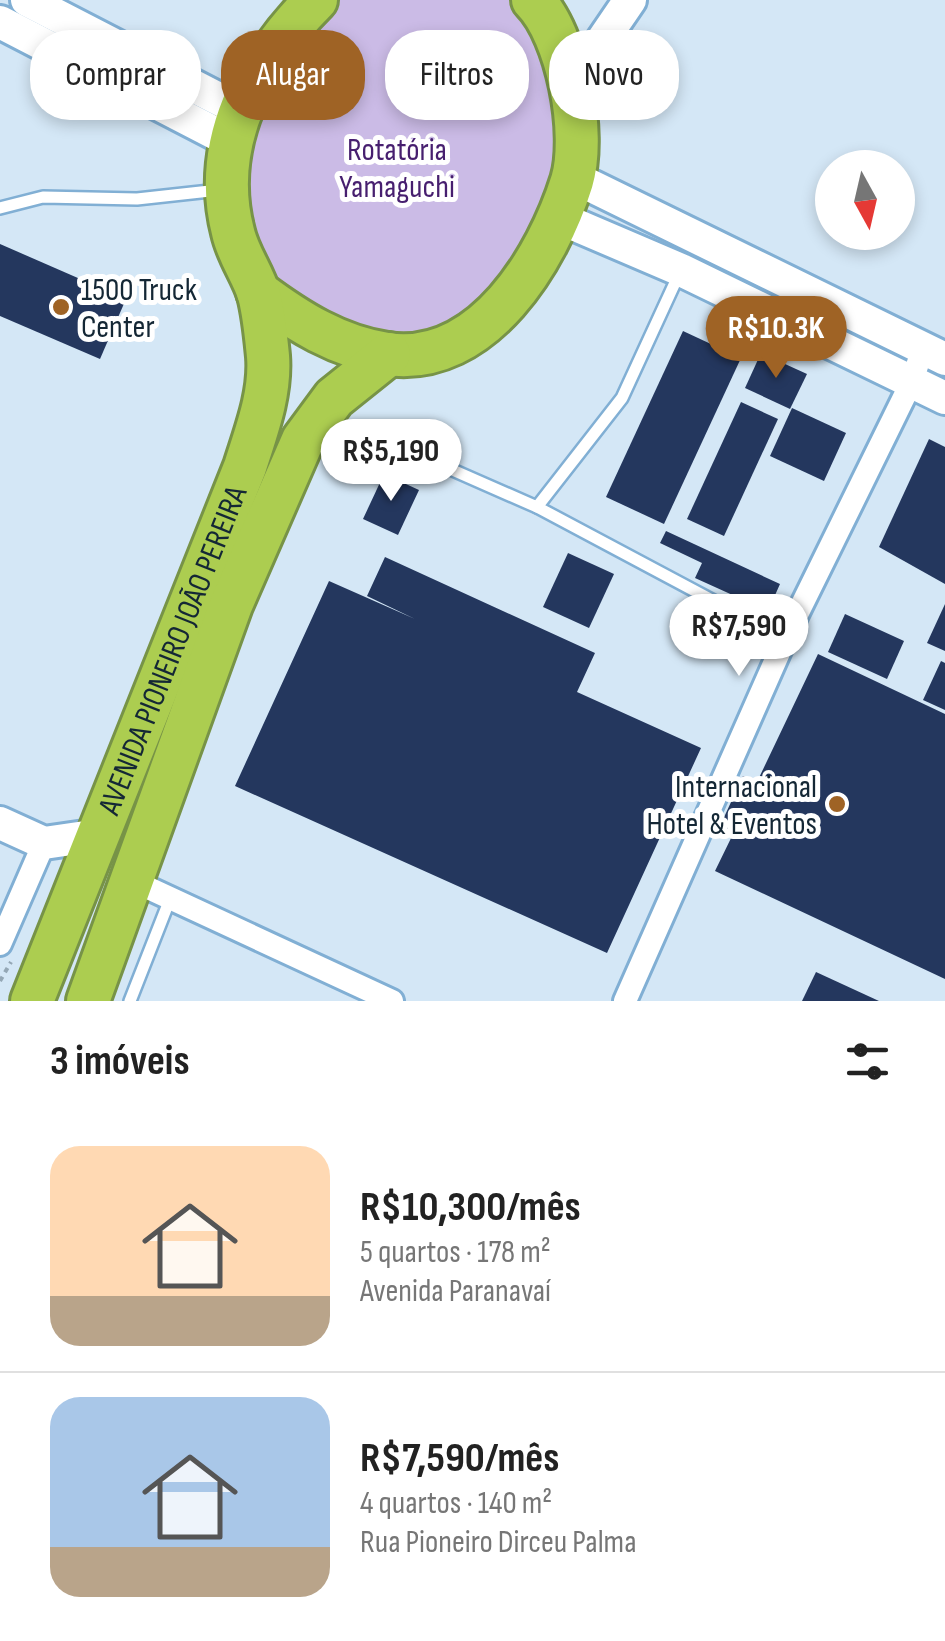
<!DOCTYPE html>
<html lang="pt">
<head>
<meta charset="utf-8">
<style>
  :root { --surface:#fff; --page:#f6f6f6; --text:#222; --muted:#767676; --line:#e0e0e0; --accent:#9f6325 }
  body { margin:0; font-family:"Sofia Sans Condensed",sans-serif; background:var(--page); color:var(--text); height:100vh; display:flex; flex-direction:column; font-size:38px; white-space:nowrap }
  * { box-sizing:border-box; margin:0 }
  p { font-size:32px; color:var(--muted) }
  .icon { flex:none; width:55px; height:55px; fill:none; stroke:currentColor; stroke-width:2; stroke-linecap:round; stroke-linejoin:round }
  .map { position:relative; height:1001px; overflow:hidden }
  .sheet { display:flex; flex-direction:column; background:var(--surface); flex:1 }
  .sheet>* { flex:none }
  .banner { position:absolute; left:30px; top:30px; width:885px; height:90px; display:flex; gap:20px }
  .needle { width:65px; rotate:172deg }
  .buttons { position:absolute; left:815px; top:150px; display:grid; gap:20px }
  .buttons a { display:grid; place-items:center; width:100px; height:100px; border-radius:50%; background:var(--surface); box-shadow:0 5px 15px #0003; font-size:50px }
  .price { position:absolute; translate:-50% -85px; padding:0 22px; border-radius:35px; background:#fff; color:#222; font-size:32px; line-height:65px; filter:drop-shadow(0 2px 5px #0008) }
  .price::after { content:''; position:absolute; left:50%; top:60px; width:30px; height:22px; margin-left:-15px; background:inherit; clip-path:polygon(0 0,100% 0,50% 100%) }
  .price.current { background:var(--accent); color:#fff }
  ul { padding:0; list-style:none }
  li { display:flex; align-items:center; gap:30px; height:250px; padding:0 50px }
  li+li { border-top:2px solid var(--line) }
  li span { display:grid; place-items:center; flex:none; width:280px; height:200px; border-radius:30px; color:#555 }
  li>.icon { margin-inline-start:auto }
  span .icon { width:120px; height:120px; fill:#fffc; stroke-width:1 }
  li b { font-size:42px }
  h2 { display:flex; justify-content:space-between; align-items:center; height:120px; padding:0 50px; font-size:42px }
  .pill { padding:0 35px; border-radius:40px; background:var(--surface); box-shadow:0 5px 15px #0003; font-size:35px; line-height:90px }
  .pill.current { background:var(--accent); color:#fff }
  .map>svg:first-child { display:block }
  .green { fill:#cbbbe6 }
  .building { fill:#24375e }
  .lines { fill:none; stroke-linecap:round; stroke-linejoin:round }
  .lane-casing { stroke:#81afd4; stroke-width:16 }
  .street-casing { stroke:#81afd4; stroke-width:28 }
  .secondary-casing { stroke:#81afd4; stroke-width:38 }
  .highway-casing { stroke:#779347; stroke-width:48 }
  .path { stroke:#94a7b5; stroke-width:4; stroke-dasharray:5 5; stroke-linecap:butt }
  .lane { stroke:#fff; stroke-width:11 }
  .street { stroke:#fff; stroke-width:22 }
  .secondary { stroke:#fff; stroke-width:32 }
  .highway { stroke:#accd50; stroke-width:42 }
  .poi-dot { fill:#9f6325; stroke:#fff; stroke-width:4 }
  .labels { text-anchor:middle; stroke-width:10; stroke-linejoin:round; paint-order:stroke }
  .park-label { font-size:32px; fill:#471f6f; stroke:#fff }
  .poi-label { font-size:32px; fill:#142735; stroke:#fff; text-anchor:start }
  .street-label { font-size:32px; fill:#142735; stroke:#fff }
</style>
</head>
<body>
<div class="map">
<svg width="945" height="1001" viewBox="0 0 945 1001">
  <rect width="100%" height="100%" fill="#d4e7f6"/>
  <path class="green" d="M316 0H533L574 131 496 316 389 354 244 268 230 141Z"/>
  <g class="building">
    <path d="M0 244 126 299 100 359 0 316Z"/>
    <path d="M683 331 741 358 664 524 606 497Z"/>
    <path d="M761 353 807 374 790 409 745 388Z"/>
    <path d="M741 402 778 419 724 536 687 519Z"/>
    <path d="M792 408 846 433 824 481 770 456Z"/>
    <path d="M929 439 945 447V584L879 547Z"/>
    <path d="M384 474 419 490 398 535 363 519Z"/>
    <path d="M666 531 780 584 768 611 695 578 702 563 660 543Z"/>
    <path d="M568 553 614 574 589 628 543 607Z"/>
    <path d="M385 557 595 653 577 692 701 748 607 953 235 786 329 581 415 619 367 596Z"/>
    <path d="M945 604V651L927 643Z"/>
    <path d="M845 614 904 641 887 679 828 652Z"/>
    <path d="M818 654 945 714V979L715 871 734 832 720 826 743 776 757 782Z"/>
    <path d="M941 661 945 663V710L923 700Z"/>
    <path d="M816 972 879 1001H802Z"/>
  </g>
  <g class="lines">
    <g class="lane-casing">
      <g id="lane">
        <path d="M0 208 43 197 137 199 219 190"/>
        <path d="M448 468 537 507 785 639"/>
        <path d="M537 507 622 398 679 274"/>
        <path d="M130 1001 170 899"/>
      </g>
    </g>
    <g class="street-casing">
      <g id="street">
        <path d="M131 880 392 1001"/>
        <path d="M0 944 44 843"/>
        <path d="M625 1001 785 639 911 383 923 349"/>
      </g>
    </g>
    <g class="secondary-casing">
      <g id="secondary">
        <path d="M27 0 240 110"/>
        <path d="M0 22 230 141"/>
        <path d="M570 88 630 0"/>
        <path d="M573 177 945 359"/>
        <path d="M557 217 681 270 945 398"/>
        <path d="M0 823 44 843 99 835"/>
      </g>
    </g>
    <g class="highway-casing">
      <g id="highway">
        <path d="M258 292C297 321 338 347 387 354 483 368 548 258 572 181 586 134 568 35 533 0"/>
        <path id="s1" d="M32 1001 245 467C256 432 271 394 268 356 266 336 264 314 259 295 253 274 238 255 233 232 210 143 255 61 316 0"/>
        <path d="M88 1001 231 605 303 440 334 398 389 354"/>
      </g>
    </g>
    <path class="path" d="M0 981 11 962"/>
    <use href="#lane" class="lane"/>
    <use href="#street" class="street"/>
    <use href="#secondary" class="secondary"/>
    <use href="#highway" class="highway"/>
  </g>
  <g class="poi-dot">
    <circle cx="61" cy="307" r="10"/>
    <circle cx="837" cy="804" r="10"/>
  </g>
  <g class="labels">
    <g class="park-label">
      <text x="397" y="160">Rotatória<tspan x="397" dy="37">Yamaguchi</tspan></text>
    </g>
    <g class="poi-label">
      <text x="81" y="300">1500 Truck<tspan x="81" dy="37">Center</tspan></text>
      <text x="817" y="797" text-anchor="end">Internacional<tspan x="817" dy="37">Hotel &amp; Eventos</tspan></text>
    </g>
    <g class="street-label">
      <text dy="11" stroke="none"><textPath href="#s1" startOffset="378">AVENIDA PIONEIRO JOÃO PEREIRA</textPath></text>
    </g>
  </g>
</svg>
<div class="buttons">
<a><svg class="needle" viewBox="-14 -14 28 28"><path d="M0-13l5 13h-10z" fill="#e53935"/><path d="M0 13l5-13h-10z" fill="#767676"/></svg></a>
</div>
<b class="price current" style="left:776px;top:381px">R$10.3K</b>
<b class="price" style="left:391px;top:504px">R$5,190</b>
<b class="price" style="left:739px;top:679px">R$7,590</b>
<div class="banner">
<a class="pill">Comprar</a>
<a class="pill current">Alugar</a>
<a class="pill">Filtros</a>
<a class="pill">Novo</a>
</div>
</div>
<section class="sheet">
<h2>3 imóveis<svg class="icon" aria-label="filters" viewBox="0 0 24 24"><path d="M4 7h16M4 17h16"/><circle cx="9" cy="7" r="2"/><circle cx="15" cy="17" r="2"/></svg></h2>
<ul>
<li><span style="background:linear-gradient(#ffd9b3 75%,#b9a48a 0)"><svg class="icon" aria-label="home" viewBox="0 0 24 24"><path d="M3 11l9-7 9 7M6 9v11h12V9"/></svg></span><div><b>R$10,300/mês</b><p>5 quartos · 178 m²</p><p>Avenida Paranavaí</p></div></li>
<li><span style="background:linear-gradient(#a9c7e8 75%,#b9a48a 0)"><svg class="icon" aria-label="home" viewBox="0 0 24 24"><path d="M3 11l9-7 9 7M6 9v11h12V9"/></svg></span><div><b>R$7,590/mês</b><p>4 quartos · 140 m²</p><p>Rua Pioneiro Dirceu Palma</p></div></li>
</ul>
</section>
</body>
</html>
